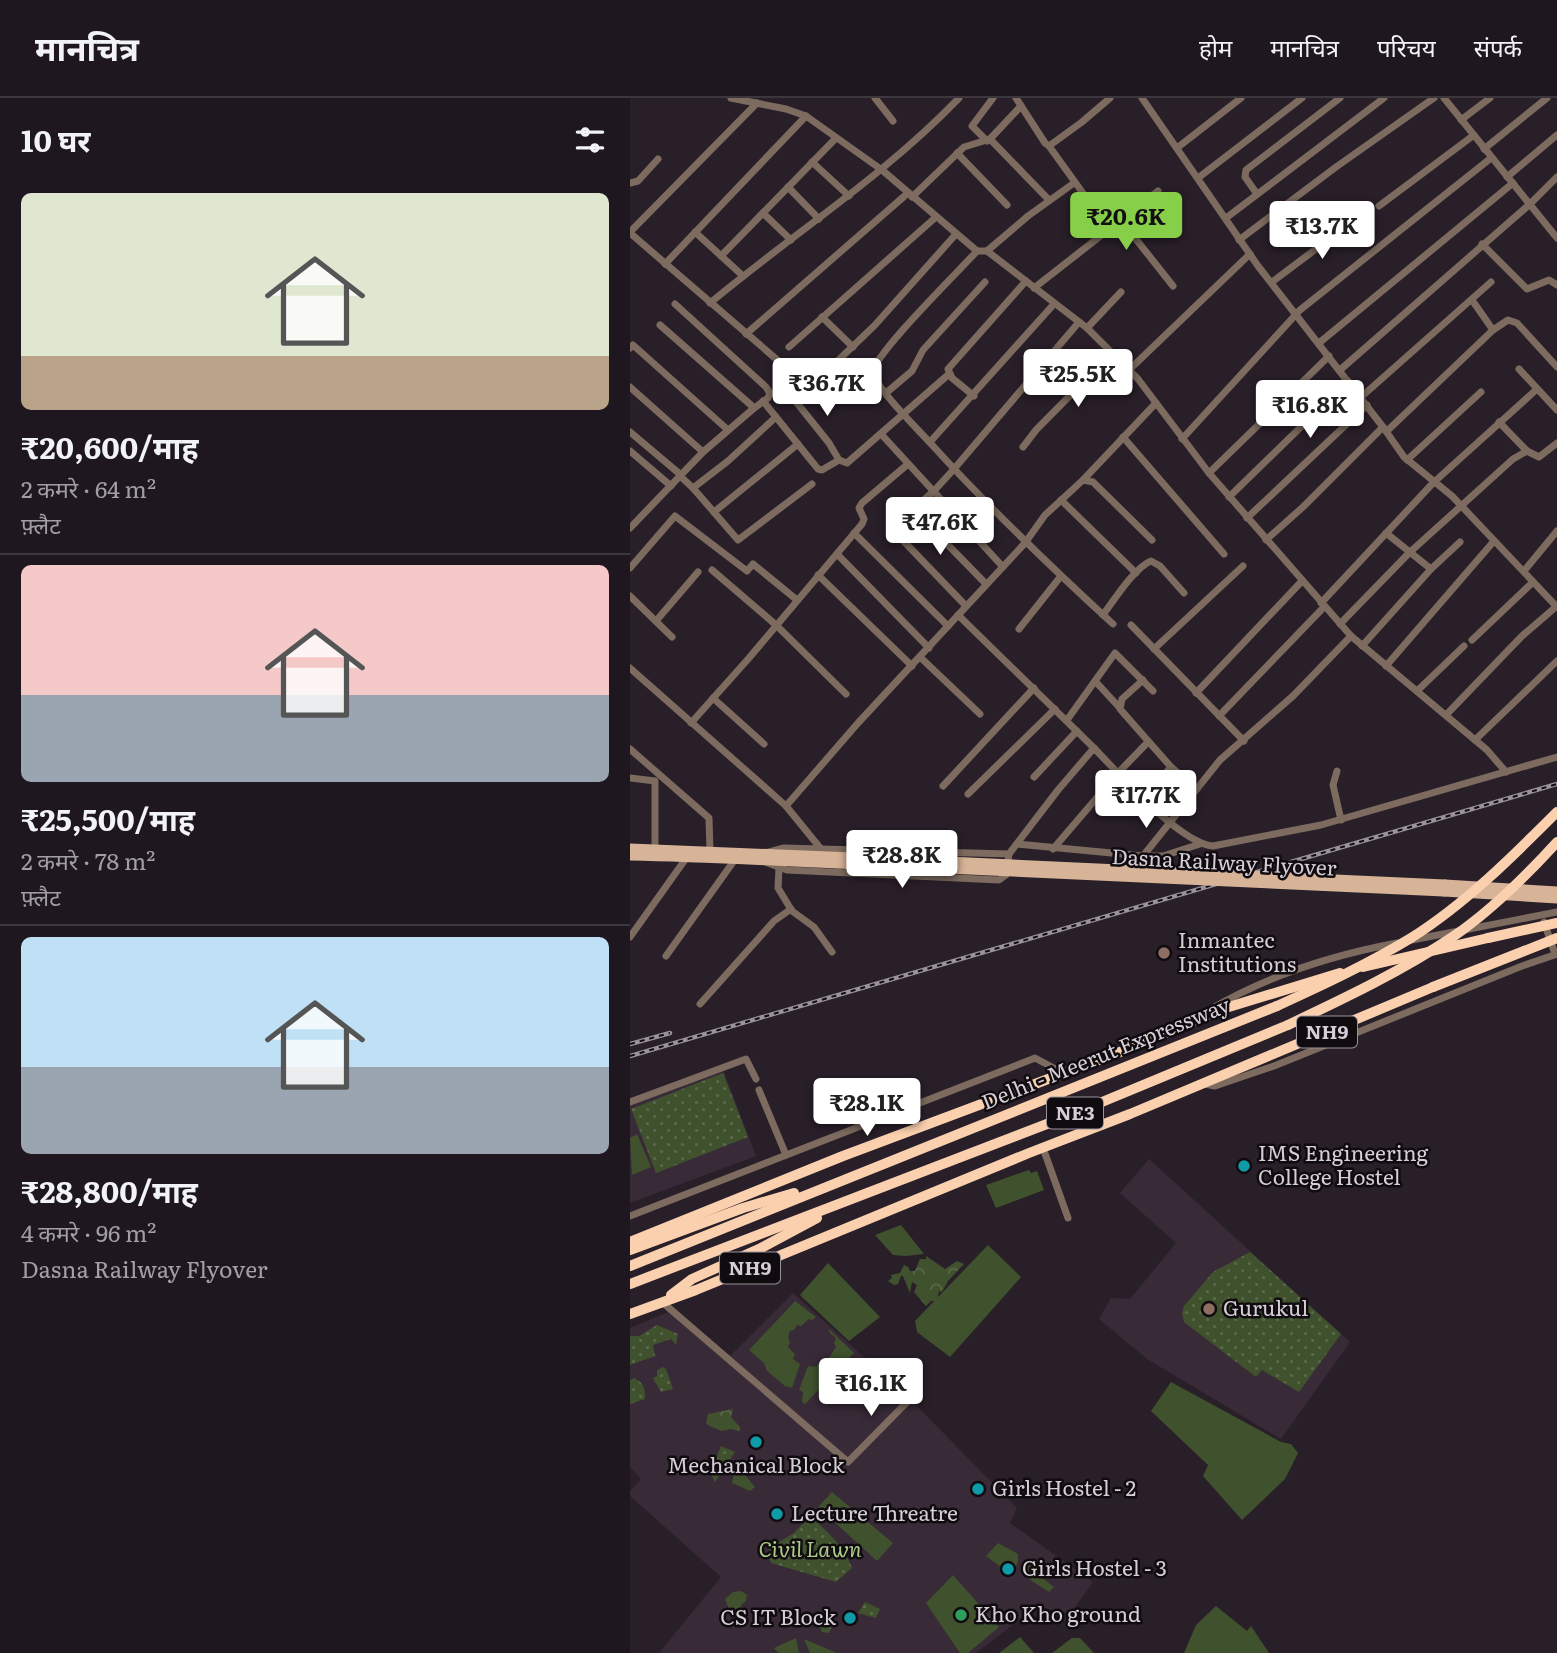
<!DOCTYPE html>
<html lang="hi">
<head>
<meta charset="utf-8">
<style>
  :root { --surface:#1f171f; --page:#272028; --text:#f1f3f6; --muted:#a19fa4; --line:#3c363d; --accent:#88cf49 }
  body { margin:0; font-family:Literata,"Noto Sans Devanagari",serif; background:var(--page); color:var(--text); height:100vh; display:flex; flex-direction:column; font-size:26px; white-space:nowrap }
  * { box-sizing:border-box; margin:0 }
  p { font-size:23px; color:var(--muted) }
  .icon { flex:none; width:38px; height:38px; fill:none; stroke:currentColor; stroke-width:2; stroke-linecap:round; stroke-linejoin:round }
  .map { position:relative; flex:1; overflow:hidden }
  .panel { display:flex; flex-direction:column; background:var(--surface); width:630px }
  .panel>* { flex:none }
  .price { position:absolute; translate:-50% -60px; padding:0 16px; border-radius:7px; background:#fff; color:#222; font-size:23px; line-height:46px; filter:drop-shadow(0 2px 4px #0008) }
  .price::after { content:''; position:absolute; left:50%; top:42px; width:21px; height:16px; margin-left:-10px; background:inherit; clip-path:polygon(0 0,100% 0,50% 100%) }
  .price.current { background:var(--accent); color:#111 }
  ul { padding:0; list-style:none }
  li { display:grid; align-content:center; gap:14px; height:371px; padding:0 21px }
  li+li { border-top:2px solid var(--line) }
  li span { display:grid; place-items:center; height:217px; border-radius:10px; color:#555 }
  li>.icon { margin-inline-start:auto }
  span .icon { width:126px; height:126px; fill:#fffc; stroke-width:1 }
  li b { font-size:30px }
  h2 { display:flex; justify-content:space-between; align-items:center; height:84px; padding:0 21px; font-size:30px }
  header { display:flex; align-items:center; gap:42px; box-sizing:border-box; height:98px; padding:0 35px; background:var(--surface); border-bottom:2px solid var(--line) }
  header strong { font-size:33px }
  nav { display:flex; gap:38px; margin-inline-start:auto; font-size:24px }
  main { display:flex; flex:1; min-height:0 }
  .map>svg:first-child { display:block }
  .built { fill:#382a37 }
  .grass { fill:#40512e }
  .forest { fill:url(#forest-crowns) }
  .park { fill:url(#park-dots) }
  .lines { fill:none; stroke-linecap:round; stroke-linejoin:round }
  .minor { stroke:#7c6b5e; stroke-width:7 }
  .major { stroke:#d7b398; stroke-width:9 }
  .highway { stroke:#fbd0af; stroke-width:10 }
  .rail-casing { stroke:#9a929a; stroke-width:4.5 }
  .rail { stroke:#0f0b0f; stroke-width:2; stroke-dasharray:5; stroke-linecap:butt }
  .major-bridge { stroke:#d7b398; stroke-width:9 }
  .highway-bridge { stroke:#fbd0af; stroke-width:10 }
  .education-dot { fill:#8d6e63; stroke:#0f0b0f; stroke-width:2.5 }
  .culture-dot { fill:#0f9aa8; stroke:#0f0b0f; stroke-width:2.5 }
  .leisure-dot { fill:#2e9e5b; stroke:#0f0b0f; stroke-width:2.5 }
  .labels { text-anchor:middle; stroke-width:5; stroke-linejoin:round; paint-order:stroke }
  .shield { fill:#0f0b0f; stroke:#9a949a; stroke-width:2 }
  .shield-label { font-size:19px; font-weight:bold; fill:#d5ced5 }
  .street-label { font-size:21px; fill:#d5ced5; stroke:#0f0b0f }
  .poi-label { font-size:21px; fill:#d5ced5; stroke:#0f0b0f; text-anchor:start }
  .park-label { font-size:21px; font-style:italic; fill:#abcb89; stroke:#0f0b0f }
</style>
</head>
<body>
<header>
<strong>मानचित्र</strong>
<nav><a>होम</a><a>मानचित्र</a><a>परिचय</a><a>संपर्क</a></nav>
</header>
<main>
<section class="panel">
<h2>10 घर<svg class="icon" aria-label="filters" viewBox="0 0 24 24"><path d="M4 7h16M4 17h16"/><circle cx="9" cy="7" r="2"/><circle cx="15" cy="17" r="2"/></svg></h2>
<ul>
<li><span style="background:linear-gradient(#dfe7d0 75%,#b9a48a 0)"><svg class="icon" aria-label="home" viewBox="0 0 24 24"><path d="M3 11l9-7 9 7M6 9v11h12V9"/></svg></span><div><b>₹20,600/माह</b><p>2 कमरे · 64 m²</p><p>फ़्लैट</p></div></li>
<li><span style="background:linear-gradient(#f6c9c9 60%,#9aa5b1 0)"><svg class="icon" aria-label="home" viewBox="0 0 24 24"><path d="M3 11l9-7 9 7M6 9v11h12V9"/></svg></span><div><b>₹25,500/माह</b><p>2 कमरे · 78 m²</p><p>फ़्लैट</p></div></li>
<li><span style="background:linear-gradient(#bfe0f5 60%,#9aa5b1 0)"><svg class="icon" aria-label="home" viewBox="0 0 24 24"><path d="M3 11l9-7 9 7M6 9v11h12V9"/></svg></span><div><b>₹28,800/माह</b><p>4 कमरे · 96 m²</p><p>Dasna Railway Flyover</p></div></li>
</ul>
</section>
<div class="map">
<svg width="927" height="1555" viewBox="0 0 927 1555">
  <defs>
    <pattern id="forest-crowns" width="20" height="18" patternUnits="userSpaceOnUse" patternTransform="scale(1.75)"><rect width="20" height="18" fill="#40512e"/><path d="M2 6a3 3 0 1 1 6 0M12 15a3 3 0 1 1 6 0" fill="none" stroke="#5b694b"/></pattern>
    <pattern id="park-dots" width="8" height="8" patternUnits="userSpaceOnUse" patternTransform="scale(1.75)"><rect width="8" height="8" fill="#40512e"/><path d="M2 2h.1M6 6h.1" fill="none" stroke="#5b694b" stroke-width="1.8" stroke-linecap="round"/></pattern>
  </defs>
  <rect width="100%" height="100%" fill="#291f29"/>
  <g class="built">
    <path d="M93 971 126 1058 0 1105V1006Z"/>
    <path d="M519 1061 720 1244 651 1341 517 1261 469 1221 481 1200 500 1201 546 1145 490 1095Z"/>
    <path d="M163 1195 273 1294 387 1410 380 1425 463 1484 440 1516 406 1509 346 1555H29L91 1479 0 1398V1393L11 1381 0 1369V1230L43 1212 99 1259Z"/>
  </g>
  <g class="grass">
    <path d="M7 1036 21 1069 2 1077 0 1040Z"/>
    <path d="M399 1072 401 1075 407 1073 414 1092 366 1110 356 1087Z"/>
    <path d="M271 1127 294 1156 276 1158 263 1157 245 1137Z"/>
    <path d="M358 1147 391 1179 320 1259 287 1234 285 1223Z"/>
    <path d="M198 1165 250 1219 219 1243 170 1197Z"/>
    <path d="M165 1203 186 1219 182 1222 179 1221 171 1228 167 1227 164 1232 160 1233 158 1239 160 1244 158 1249 165 1256 163 1261 170 1266 162 1290 155 1288 137 1273 134 1265 119 1252Z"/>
    <path d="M199 1231 224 1255 175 1306 172 1304 173 1294 169 1292 178 1268 186 1269 191 1262 197 1263 206 1249 204 1245 206 1240 200 1235Z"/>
    <path d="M541 1284 651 1344 661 1346 668 1355 655 1381 612 1422 573 1378 578 1367 521 1313Z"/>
    <path d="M110 1371 125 1389 120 1393 102 1385 104 1375 108 1374Z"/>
    <path d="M202 1394 263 1445 247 1463 188 1409Z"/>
    <path d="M368 1445 388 1456V1464L385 1471 373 1468 372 1470 356 1458Z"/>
    <path d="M397 1466 408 1472 407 1476 424 1489 419 1494 391 1476Z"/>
    <path d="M323 1477 369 1529 338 1555H330L296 1505Z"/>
    <path d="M111 1493 117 1497 116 1503 111 1507V1518L106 1512 99 1511 95 1501 103 1494Z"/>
    <path d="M586 1508 617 1533 621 1528 639 1555H554L566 1527Z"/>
    <path d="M390 1539 404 1555H369Z"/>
    <path d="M166 1540 169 1555H148L144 1550Z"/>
    <path d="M442 1540H450L464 1555H422Z"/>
    <path d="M174 1541 207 1555H180Z"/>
  </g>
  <g class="forest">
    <path d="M296 1158 315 1171 327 1163 334 1166 318 1183 312 1194 309 1193 307 1203H301L296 1208 284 1194 287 1187 282 1184 280 1195 273 1178H271L268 1186 264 1187 258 1183 262 1180 261 1177 270 1175 274 1167 278 1169 280 1173H285L290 1161H296Z"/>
    <path d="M103 1311 101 1319 110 1329 109 1333 101 1331 91 1333 76 1326 78 1316Z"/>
  </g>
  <g class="park">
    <path d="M93 975 118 1039 26 1075 1 1011Z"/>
    <path d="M620 1154 711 1236 669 1294 632 1272 626 1279 554 1224 552 1215 554 1208 583 1174Z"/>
    <path d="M27 1227 48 1236 46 1247 41 1241 23 1247 25 1258 0 1267V1238H9Z"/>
    <path d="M33 1269 36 1271 43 1291 31 1294 23 1280 27 1278V1272Z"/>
    <path d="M4 1280C14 1285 15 1290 15 1301L0 1306V1282Z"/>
    <path d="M91 1348 105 1354 85 1384 80 1375Z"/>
    <path d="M183 1420C199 1436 214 1448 222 1470L206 1484 141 1465 138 1457 139 1450 164 1435 176 1422Z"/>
    <path d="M235 1504 250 1511 246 1520 228 1515Z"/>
    <path d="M186 1515 203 1525 199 1535 192 1534 191 1531 179 1522Z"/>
  </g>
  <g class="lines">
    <g class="minor">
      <path d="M101 0 156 11 176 18 252 72 347 153H357L457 230 508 281 579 375 721 538 857 652 876 674"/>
      <path d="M245 0 263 23"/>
      <path d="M386 0 415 45 419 48 452 24 480 0"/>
      <path d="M512 0 628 168 753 329 774 359 822 398 927 509"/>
      <path d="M814 0 927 140"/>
      <path d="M831 22 860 0"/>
      <path d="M360 41 419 102"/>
      <path d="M357 43 342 28 363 0"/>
      <path d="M419 48 478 130"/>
      <path d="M547 50 611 0"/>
      <path d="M854 51 917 0"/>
      <path d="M327 55 377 107"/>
      <path d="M182 64 219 98"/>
      <path d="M877 79 927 37"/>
      <path d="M568 80 672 0"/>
      <path d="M0 85 8 83 28 61"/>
      <path d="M158 89 189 121"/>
      <path d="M627 96 615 79 616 72 710 0"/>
      <path d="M282 99 334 49 360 41 391 8"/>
      <path d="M749 108 844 37"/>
      <path d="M133 115 161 142"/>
      <path d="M596 120 754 0"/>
      <path d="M490 121 543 188"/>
      <path d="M0 134 127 5"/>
      <path d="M65 134 113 178"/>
      <path d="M0 135 152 266"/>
      <path d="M609 142 706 69 804 0"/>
      <path d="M852 146 897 191 919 182 927 187"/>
      <path d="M347 153C330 172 243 257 242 276 258 303 283 326 304 349 361 412 421 469 483 526"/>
      <path d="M357 153 398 118 444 85"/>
      <path d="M91 158 206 40"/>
      <path d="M35 166 176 18"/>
      <path d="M642 184 726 121"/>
      <path d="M404 190 528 93"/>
      <path d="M842 202 863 232"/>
      <path d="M80 205C164 135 253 79 329 0"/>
      <path d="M45 206 136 289 140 295 138 300 123 311"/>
      <path d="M192 219 223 249"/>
      <path d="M457 230 491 194"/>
      <path d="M116 236 278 95"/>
      <path d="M689 245 883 85"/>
      <path d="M159 249 306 119"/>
      <path d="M0 250 3 247 98 332"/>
      <path d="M889 271 927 312"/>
      <path d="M499 272 620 156"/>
      <path d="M710 272 900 106 927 79"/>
      <path d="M193 277 245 227 326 136"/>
      <path d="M0 289 73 354"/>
      <path d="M159 295 199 345 209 362"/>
      <path d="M256 295 282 273 293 252 355 184"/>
      <path d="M344 298 322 280 318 271 396 183"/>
      <path d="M730 300 861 184"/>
      <path d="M133 303 188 371 192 372 209 362 217 365 319 276"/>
      <path d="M869 324 897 353"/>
      <path d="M757 333 863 232 878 222 887 225 927 269"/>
      <path d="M0 334 51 377"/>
      <path d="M252 337 373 469"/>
      <path d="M493 339 594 456"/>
      <path d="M552 341 670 212 861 60"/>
      <path d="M300 344 424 206"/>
      <path d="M393 349 406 332 482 255"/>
      <path d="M0 353 41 388"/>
      <path d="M777 362 851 294"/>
      <path d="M579 375 699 258"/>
      <path d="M50 378 63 390 98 363 146 319"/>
      <path d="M454 381 526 305"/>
      <path d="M63 390 108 442 182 386"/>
      <path d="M599 399 718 283"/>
      <path d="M431 402 506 475"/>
      <path d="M284 412 356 486"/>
      <path d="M84 414 168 346"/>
      <path d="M617 420 737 307"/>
      <path d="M0 430 73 354 123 311 122 308 30 227"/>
      <path d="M224 435 318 528"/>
      <path d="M756 435 801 471 830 444"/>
      <path d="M636 442 673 409 753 329"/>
      <path d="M207 456 299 550"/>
      <path d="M0 470 45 418 117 473 123 466 167 502"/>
      <path d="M82 472 146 527 216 596"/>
      <path d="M894 473 927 433"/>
      <path d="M188 477 282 568"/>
      <path d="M0 498 42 539"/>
      <path d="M691 505 803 385 907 291"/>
      <path d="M336 508 261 430 303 394 324 371 449 224"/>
      <path d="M328 517 464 650"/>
      <path d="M473 517C484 502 505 469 521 463L530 468 554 495"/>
      <path d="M26 523 68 474"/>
      <path d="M710 526 779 455 883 361 897 353 909 359 927 345"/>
      <path d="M501 527 614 643"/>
      <path d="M389 531 431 478"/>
      <path d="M842 542 903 484"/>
      <path d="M732 548 801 471"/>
      <path d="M524 551 613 468"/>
      <path d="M290 559 350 616"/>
      <path d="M756 568 864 443"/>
      <path d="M0 570 156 708 191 751"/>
      <path d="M513 582 492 601 490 611 541 669 567 691"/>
      <path d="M465 583 489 609"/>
      <path d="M787 593 834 548"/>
      <path d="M566 595 672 483"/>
      <path d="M83 600 134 646"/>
      <path d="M816 617 892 538 927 508"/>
      <path d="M589 618 694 509"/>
      <path d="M437 622 485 555 523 593"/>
      <path d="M61 625 119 560 232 426 234 421 229 410 232 405 278 366"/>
      <path d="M845 642 927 563"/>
      <path d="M0 651 79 720 80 753"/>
      <path d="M707 673 703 687 711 722"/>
      <path d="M404 679 447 633"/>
      <path d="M0 680 25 683V751"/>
      <path d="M313 688 404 590"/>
      <path d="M338 696 425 611"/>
      <path d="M513 700 541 669"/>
      <path d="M156 708 228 625 395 445 415 417 453 382 463 384 522 442"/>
      <path d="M387 746 513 758H533L570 746"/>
      <path d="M423 751 488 675 518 644"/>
      <path d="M139 754 154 750 379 756 428 692 464 650C489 676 550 745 583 748L691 727 927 659"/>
      <path d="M513 758 590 662 663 598 721 538"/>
      <path d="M135 764 157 772 369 782 376 777 379 756"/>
      <path d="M149 770 148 790 162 813 184 829 202 854"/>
      <path d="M914 824 925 856"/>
      <path d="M0 839 57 759"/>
      <path d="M782 842 927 814"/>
      <path d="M36 858 106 760"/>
      <path d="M70 906 144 823 161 811"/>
      <path d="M581 911C637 878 703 857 767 845"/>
      <path d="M575 986 585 988 644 968 892 868 927 856"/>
      <path d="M129 992 156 1057"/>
      <path d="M0 1004 116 961 126 981"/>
      <path d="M413 1050 438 1120"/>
      <path d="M0 1118 405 960 433 975"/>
      <path d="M32 1204 218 1364 285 1296"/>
    </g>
    <g class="major">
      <path d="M0 750 296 762"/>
      <path d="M0 758C99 760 197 766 295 770"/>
      <path d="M815 786 927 793"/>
      <path d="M814 794 927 801"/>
    </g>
    <g class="highway">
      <path d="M733 869 858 840"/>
      <path d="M0 1144 213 1058 498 951 589 912 710 875"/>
      <path d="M0 1152 113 1110 164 1095"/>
      <path d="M0 1168 647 908"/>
      <path d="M0 1186 443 1016 658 927"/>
      <path d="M41 1197 62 1181 131 1150 187 1120"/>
      <path d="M0 1216 66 1192 399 1055 500 1016 803 889"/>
    </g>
    <g class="rail-casing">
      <g id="rail">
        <path d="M0 946 40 935"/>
        <path d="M0 958 927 686"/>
      </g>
    </g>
    <use href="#rail" class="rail"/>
    <g class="major-bridge">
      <path d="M296 762 815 786"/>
      <path d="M295 770 814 794"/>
    </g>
    <g class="highway-bridge">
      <path d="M858 840 927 825"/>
      <path d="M803 889 927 840"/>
      <path d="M647 908C693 887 738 866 781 840 835 806 882 759 927 714"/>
      <path d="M658 927C715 900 772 873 824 838 862 812 896 778 927 744"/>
    </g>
  </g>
  <g class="education-dot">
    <circle cx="534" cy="855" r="7"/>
    <circle cx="579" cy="1211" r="7"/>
  </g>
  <g class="culture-dot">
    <circle cx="614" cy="1068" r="7"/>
    <circle cx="126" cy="1344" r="7"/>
    <circle cx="348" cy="1391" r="7"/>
    <circle cx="147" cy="1416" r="7"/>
    <circle cx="378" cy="1471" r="7"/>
    <circle cx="220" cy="1520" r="7"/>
  </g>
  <circle class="leisure-dot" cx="331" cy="1517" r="7"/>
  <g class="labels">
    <g class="shield">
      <rect x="667" y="918.5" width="60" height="31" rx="5"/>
      <rect x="417" y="999.5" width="56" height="31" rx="5"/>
      <rect x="90" y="1154.5" width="60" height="31" rx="5"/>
    </g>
    <g class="shield-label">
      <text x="697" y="941">NH9</text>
      <text x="445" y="1022">NE3</text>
      <text x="120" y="1177">NH9</text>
    </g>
    <g class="street-label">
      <text transform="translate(594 765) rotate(3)" y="7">Dasna Railway Flyover</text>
      <text transform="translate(476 956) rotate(-22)" y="7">Delhi - Meerut Expressway</text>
    </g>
    <g class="poi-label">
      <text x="548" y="850">Inmantec<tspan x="548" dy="24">Institutions</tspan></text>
      <text x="628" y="1063">IMS Engineering<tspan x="628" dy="24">College Hostel</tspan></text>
      <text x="593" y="1218">Gurukul</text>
      <text x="126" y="1375" text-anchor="middle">Mechanical Block</text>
      <text x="362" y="1398">Girls Hostel - 2</text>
      <text x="161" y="1423">Lecture Threatre</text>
      <text x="392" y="1478">Girls Hostel - 3</text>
      <text x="345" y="1524">Kho Kho ground</text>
      <text x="206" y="1527" text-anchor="end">CS IT Block</text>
    </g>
    <g class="park-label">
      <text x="180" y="1459">Civil Lawn</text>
    </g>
  </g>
</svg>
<b class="price current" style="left:496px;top:154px">₹20.6K</b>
<b class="price" style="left:692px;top:163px">₹13.7K</b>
<b class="price" style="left:448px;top:311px">₹25.5K</b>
<b class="price" style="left:197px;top:320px">₹36.7K</b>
<b class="price" style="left:680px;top:342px">₹16.8K</b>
<b class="price" style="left:310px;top:459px">₹47.6K</b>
<b class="price" style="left:516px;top:732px">₹17.7K</b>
<b class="price" style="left:272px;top:792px">₹28.8K</b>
<b class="price" style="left:237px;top:1040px">₹28.1K</b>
<b class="price" style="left:241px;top:1320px">₹16.1K</b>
</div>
</main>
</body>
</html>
